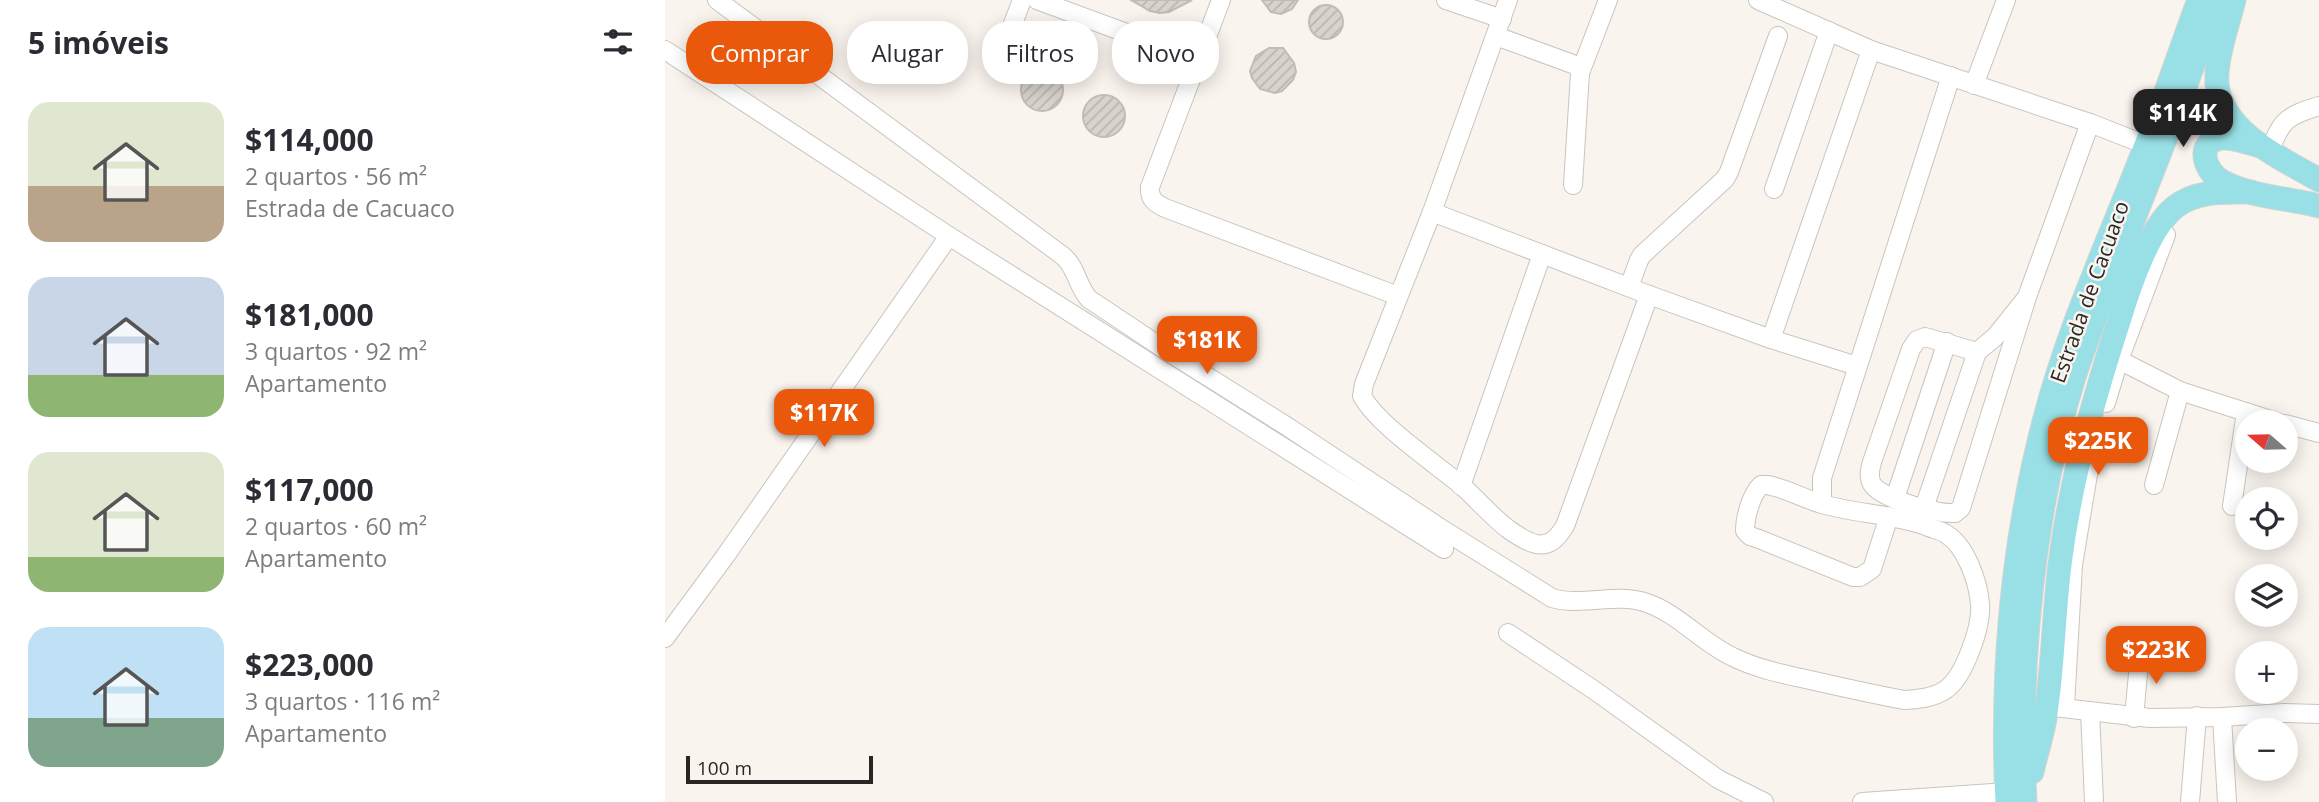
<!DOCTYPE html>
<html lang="pt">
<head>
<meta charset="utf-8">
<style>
  :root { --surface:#fff; --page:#f7f7f7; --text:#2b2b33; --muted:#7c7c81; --accent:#ea580c }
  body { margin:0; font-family:"Open Sans",sans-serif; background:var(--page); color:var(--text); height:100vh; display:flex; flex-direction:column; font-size:26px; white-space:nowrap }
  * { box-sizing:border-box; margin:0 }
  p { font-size:23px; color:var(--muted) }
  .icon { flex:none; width:38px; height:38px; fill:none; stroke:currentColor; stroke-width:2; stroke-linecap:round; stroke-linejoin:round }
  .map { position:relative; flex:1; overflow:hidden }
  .drawer { display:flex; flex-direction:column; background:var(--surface); width:665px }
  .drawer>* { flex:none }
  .banner { position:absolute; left:21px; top:21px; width:665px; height:63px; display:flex; gap:14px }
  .needle { width:46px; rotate:290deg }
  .controls { position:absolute; left:1570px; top:410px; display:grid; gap:14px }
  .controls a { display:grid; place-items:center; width:63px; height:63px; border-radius:50%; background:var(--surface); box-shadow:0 4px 18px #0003; font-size:35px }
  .scale { position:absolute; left:21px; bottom:18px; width:187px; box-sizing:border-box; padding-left:7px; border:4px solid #282624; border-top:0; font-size:19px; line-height:24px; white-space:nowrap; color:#282624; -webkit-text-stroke:5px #faf4ee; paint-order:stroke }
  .price { position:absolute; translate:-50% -60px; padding:0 16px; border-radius:14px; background:var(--accent); color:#fff; font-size:23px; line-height:46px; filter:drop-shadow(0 2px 4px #0008) }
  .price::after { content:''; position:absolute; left:50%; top:42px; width:21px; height:16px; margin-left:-10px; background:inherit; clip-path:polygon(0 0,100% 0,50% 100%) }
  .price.current { background:#222; color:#fff }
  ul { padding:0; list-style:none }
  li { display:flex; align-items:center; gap:21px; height:175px; padding:0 28px }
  li span { display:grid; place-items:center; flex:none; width:196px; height:140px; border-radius:21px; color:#555 }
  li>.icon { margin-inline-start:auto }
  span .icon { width:84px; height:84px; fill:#fffc; stroke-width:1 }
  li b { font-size:30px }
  h2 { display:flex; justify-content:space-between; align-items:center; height:84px; padding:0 28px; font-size:30px }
  .tag { padding:0 24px; border-radius:28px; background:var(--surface); box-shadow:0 4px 18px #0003; font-size:24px; line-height:63px }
  .tag.current { background:var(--accent); color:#fff }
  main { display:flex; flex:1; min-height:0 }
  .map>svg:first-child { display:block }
  .building { fill:url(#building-hatch); stroke:#c1bcb6; stroke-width:2 }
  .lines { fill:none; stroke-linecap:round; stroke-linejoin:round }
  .minor-casing { stroke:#cac4be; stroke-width:20 }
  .major-casing { stroke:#d4d4d3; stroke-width:25 }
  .minor { stroke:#fff; stroke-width:18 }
  .major { stroke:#98e0e6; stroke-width:23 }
  .labels { text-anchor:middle; stroke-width:5; stroke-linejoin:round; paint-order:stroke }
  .street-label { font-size:21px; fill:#282624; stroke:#faf4ee }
</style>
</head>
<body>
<main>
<section class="drawer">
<h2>5 imóveis<svg class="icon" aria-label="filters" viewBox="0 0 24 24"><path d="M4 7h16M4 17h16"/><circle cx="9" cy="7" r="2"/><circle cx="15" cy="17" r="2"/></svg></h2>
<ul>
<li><span style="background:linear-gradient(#dfe7d0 60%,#b9a48a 0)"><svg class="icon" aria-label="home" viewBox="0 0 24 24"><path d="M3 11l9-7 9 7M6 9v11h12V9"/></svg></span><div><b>$114,000</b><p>2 quartos · 56 m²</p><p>Estrada de Cacuaco</p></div></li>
<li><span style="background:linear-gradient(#c9d6e8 70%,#8fb573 0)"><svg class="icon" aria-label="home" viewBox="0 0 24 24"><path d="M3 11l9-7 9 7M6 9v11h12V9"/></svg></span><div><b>$181,000</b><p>3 quartos · 92 m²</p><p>Apartamento</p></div></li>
<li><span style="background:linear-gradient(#dfe7d0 75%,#8fb573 0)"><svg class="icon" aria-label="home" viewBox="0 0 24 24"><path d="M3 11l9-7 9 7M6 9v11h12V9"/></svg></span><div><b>$117,000</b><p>2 quartos · 60 m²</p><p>Apartamento</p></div></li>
<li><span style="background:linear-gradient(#bfe0f5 65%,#7fa58c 0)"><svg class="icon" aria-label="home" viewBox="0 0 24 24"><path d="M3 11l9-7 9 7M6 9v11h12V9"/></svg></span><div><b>$223,000</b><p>3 quartos · 116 m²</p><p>Apartamento</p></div></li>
</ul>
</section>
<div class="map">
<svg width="1654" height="802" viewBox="0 0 1654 802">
  <defs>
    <pattern id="building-hatch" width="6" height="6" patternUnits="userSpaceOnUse" patternTransform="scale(1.75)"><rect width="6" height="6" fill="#d8d3cd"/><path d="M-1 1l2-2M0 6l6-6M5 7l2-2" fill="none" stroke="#b9b5b0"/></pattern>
  </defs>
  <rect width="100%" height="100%" fill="#faf4ee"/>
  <g class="building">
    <path d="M466 0H527L504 12 495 13 485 11Z"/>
    <path d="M597 0H633L627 9 616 14 606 12Z"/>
    <circle cx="661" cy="22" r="17"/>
    <path d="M604 48H618L629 63 631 72 628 80 617 91 610 93 595 89 587 78 585 71 591 56Z"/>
    <circle cx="377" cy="90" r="21"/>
    <circle cx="439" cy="116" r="21"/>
  </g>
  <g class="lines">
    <g class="minor-casing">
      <g id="minor">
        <path d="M52 0 398 256C412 268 412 286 424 299L505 353 623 427 780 531 887 598C918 607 951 592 982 603 1014 614 1037 643 1068 657 1092 669 1118 674 1145 680 1176 687 1207 694 1239 700 1253 699 1268 698 1280 690 1299 678 1317 626 1315 604 1313 581 1301 546 1281 534 1276 530 1267 529 1261 526 1227 514 1192 514 1157 504 1139 499 1121 488 1102 485H1096C1086 495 1080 517 1080 531L1085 536 1094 539 1188 577H1195L1207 569 1224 516"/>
        <path d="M372 0 532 59"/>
        <path d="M556 0 485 187C484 199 490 203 500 208L733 296"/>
        <path d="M781 0 837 19"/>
        <path d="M843 0 767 212 699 384 697 396C713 425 768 462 796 485 812 499 826 516 843 529 850 534 862 542 871 544 885 547 893 537 900 526L984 295"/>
        <path d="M1093 0 1206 50 1425 123 1481 145"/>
        <path d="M831 36 913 66 915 73 908 185"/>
        <path d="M0 50 284 236 779 549"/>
        <path d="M334 60 357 0"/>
        <path d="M915 73 943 0"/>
        <path d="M1309 85 1341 0"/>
        <path d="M1605 153C1614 121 1623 115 1654 106"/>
        <path d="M1109 189 1164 31"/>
        <path d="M767 212 984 295 1106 339 1192 366"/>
        <path d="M964 287 974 260 977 255 1060 179 1064 172 1113 36"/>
        <path d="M1362 297 1330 337 1312 352 1260 337 1252 340 1246 349 1207 462C1205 469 1203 477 1207 484 1216 499 1272 514 1290 513L1296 508 1362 297 1425 123"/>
        <path d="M1106 339 1206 50"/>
        <path d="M1454 360 1515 391 1612 422"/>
        <path d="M1441 403 1454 360 1501 235"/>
        <path d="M1620 424 1654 433"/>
        <path d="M1489 485 1515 391"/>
        <path d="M796 486 877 254"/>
        <path d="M1230 498 1282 342"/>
        <path d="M1157 504V478L1286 76"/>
        <path d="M1567 506 1581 412"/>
        <path d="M1259 508 1312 352"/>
        <path d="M843 633 929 690 1053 779 1099 802"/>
        <path d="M0 638 61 555 284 236"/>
        <path d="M1389 707 1485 718 1557 717 1619 713 1654 714"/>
        <path d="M1400 707 1408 565 1427 450"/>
        <path d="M1425 711 1429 802"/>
        <path d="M1557 717 1562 802"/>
        <path d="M1469 718 1475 651"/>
        <path d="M1197 802 1342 792"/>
        <path d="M1525 802 1532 716"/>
      </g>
    </g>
    <g class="major-casing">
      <g id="major">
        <path d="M1569 0C1563 24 1550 60 1552 84 1557 133 1618 159 1654 180"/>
        <path d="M1595 146C1584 143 1569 137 1557 138 1529 142 1540 173 1558 182 1587 197 1623 198 1654 206"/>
        <path d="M1367 772C1372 750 1380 727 1382 705 1389 656 1389 606 1396 557 1407 474 1430 395 1456 315 1465 285 1485 227 1510 207 1532 190 1560 192 1586 192"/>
        <path d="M1342 802C1336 673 1347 543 1380 418 1405 323 1446 236 1481 145 1500 97 1516 48 1534 0"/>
        <path d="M1360 802C1353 665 1368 508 1409 377 1427 322 1450 268 1471 213 1499 143 1526 72 1552 0"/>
      </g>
    </g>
    <use href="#minor" class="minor"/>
    <use href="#major" class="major"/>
  </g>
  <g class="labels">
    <g class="street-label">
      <text transform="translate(1425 292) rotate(-70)" y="7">Estrada de Cacuaco</text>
    </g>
  </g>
</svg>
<div class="controls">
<a><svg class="needle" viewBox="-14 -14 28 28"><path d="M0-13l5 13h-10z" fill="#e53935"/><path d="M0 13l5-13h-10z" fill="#7c7c81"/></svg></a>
<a><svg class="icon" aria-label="locate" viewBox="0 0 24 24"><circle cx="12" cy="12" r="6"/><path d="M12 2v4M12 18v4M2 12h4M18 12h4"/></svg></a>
<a><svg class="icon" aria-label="layers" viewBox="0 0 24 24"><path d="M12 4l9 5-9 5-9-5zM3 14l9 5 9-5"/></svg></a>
<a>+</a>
<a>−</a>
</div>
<div class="scale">100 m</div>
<b class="price current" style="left:1518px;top:149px">$114K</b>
<b class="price" style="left:542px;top:376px">$181K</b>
<b class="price" style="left:159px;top:449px">$117K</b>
<b class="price" style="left:1433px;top:477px">$225K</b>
<b class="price" style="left:1491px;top:686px">$223K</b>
<div class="banner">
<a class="tag current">Comprar</a>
<a class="tag">Alugar</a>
<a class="tag">Filtros</a>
<a class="tag">Novo</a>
</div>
</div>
</main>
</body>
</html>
